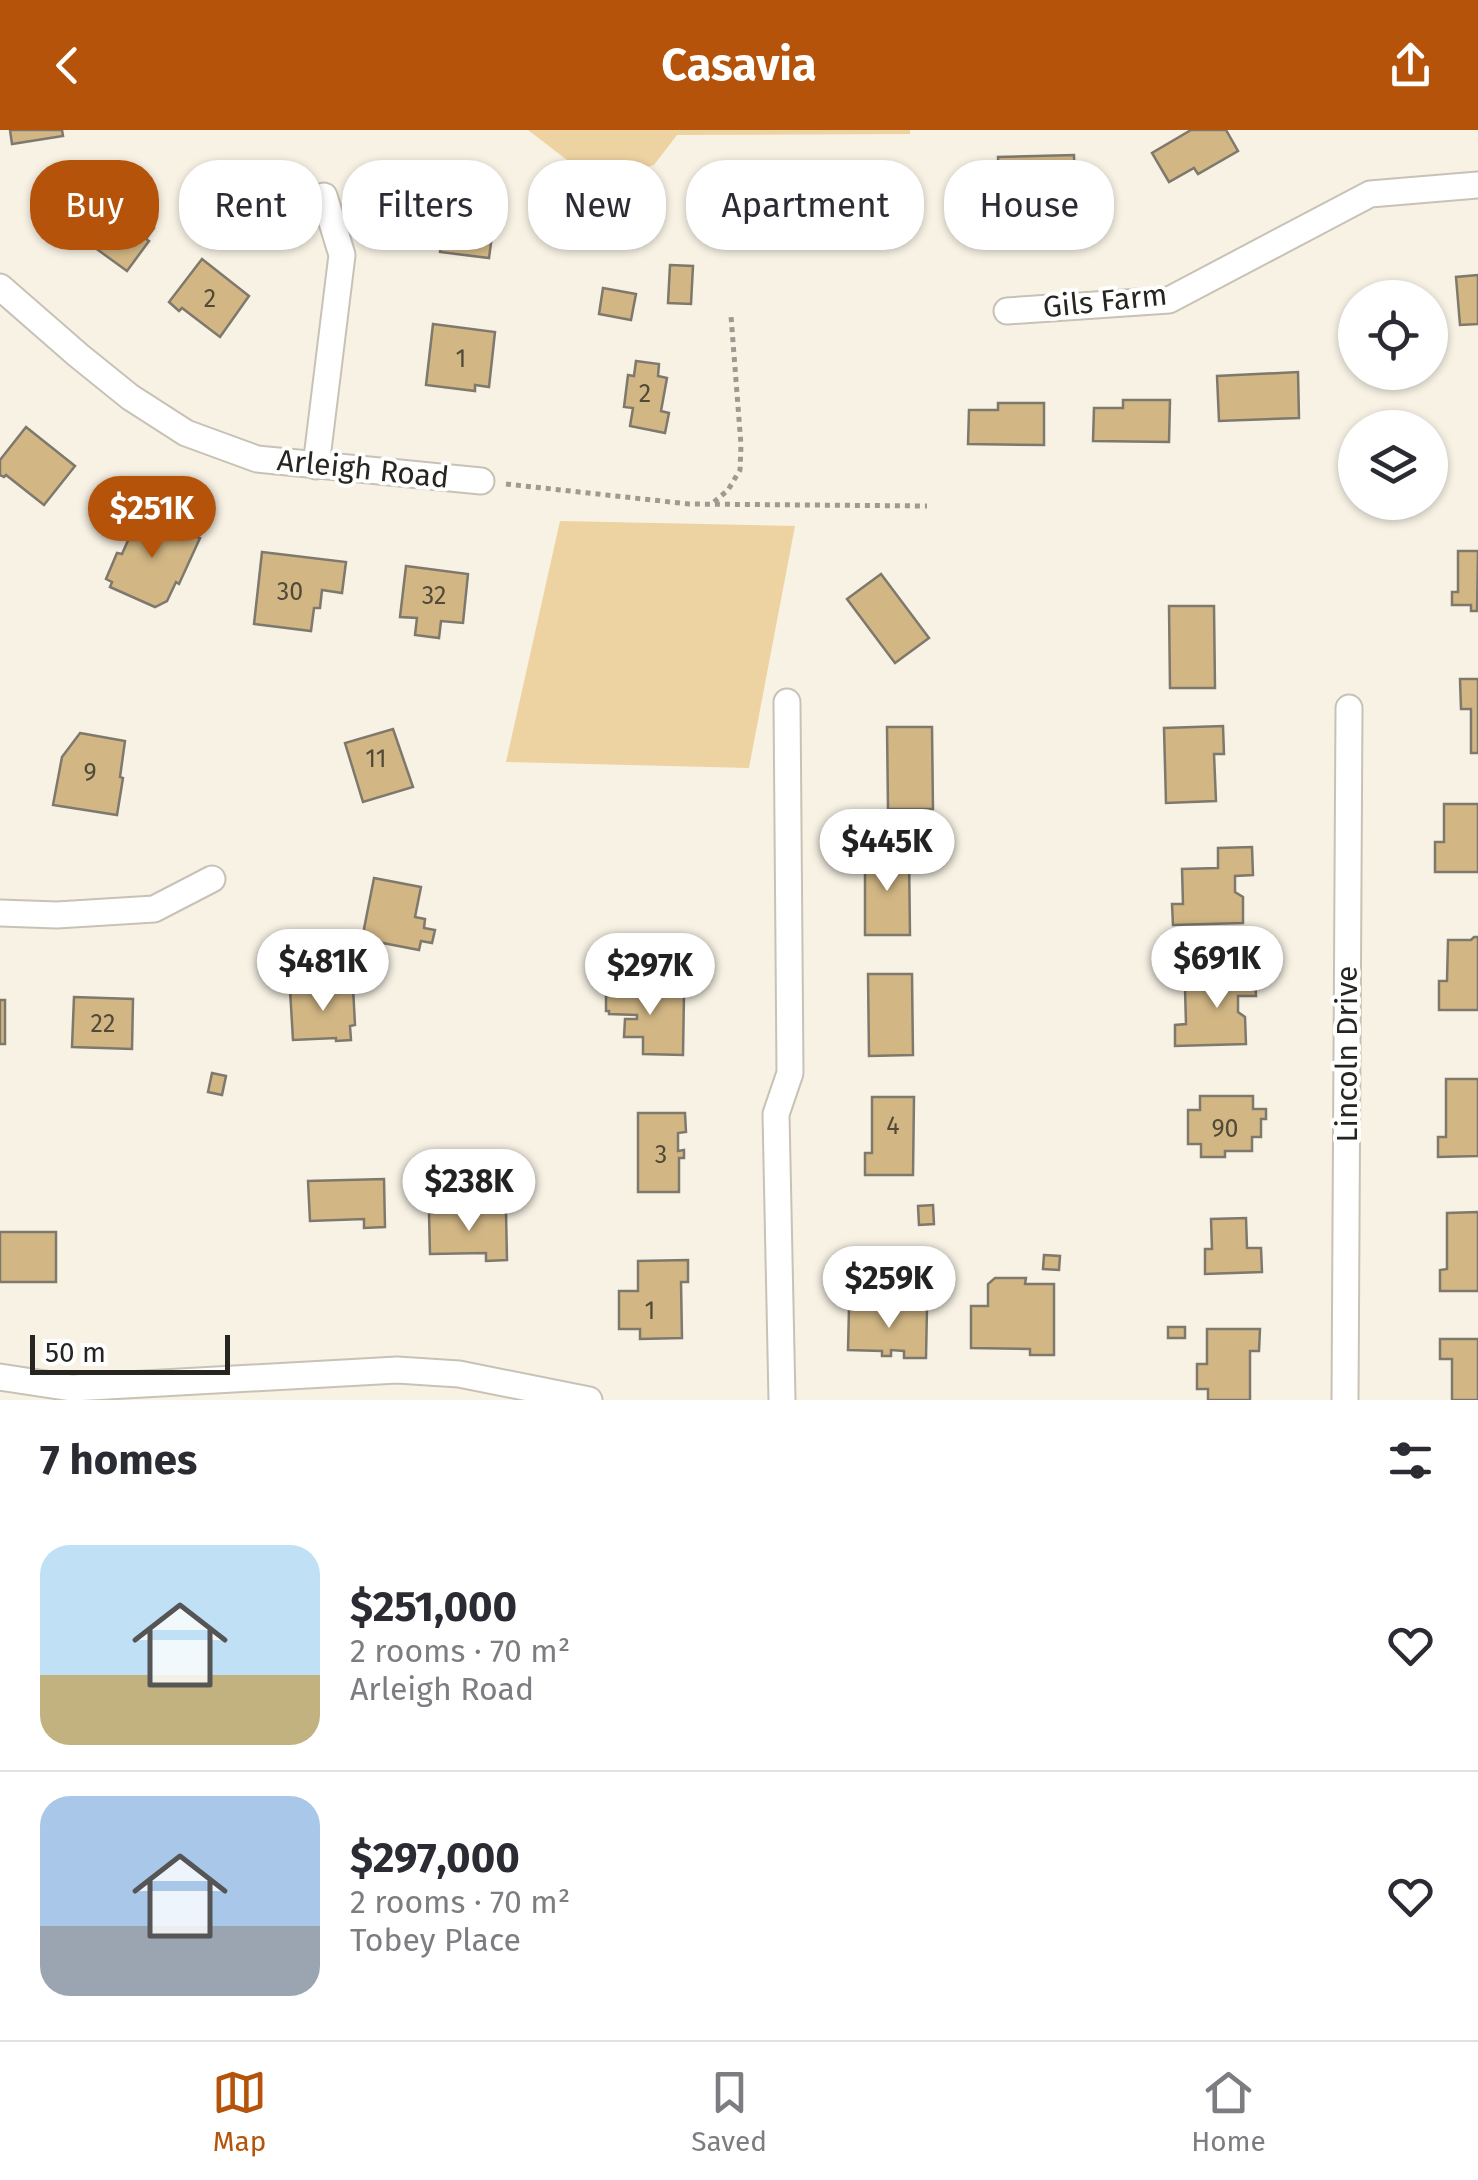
<!DOCTYPE html>
<html lang="en">
<head>
<meta charset="utf-8">
<style>
  :root { --surface:#fff; --page:#f2f2f3; --text:#2b2b33; --muted:#7c7c81; --line:#e1e1e2; --accent:#b45309 }
  body { margin:0; font-family:"Fira Sans",sans-serif; background:var(--page); color:var(--text); height:100vh; display:flex; flex-direction:column; font-size:38px; white-space:nowrap }
  * { box-sizing:border-box; margin:0 }
  p { font-size:32px; color:var(--muted) }
  .icon { flex:none; width:55px; height:55px; fill:none; stroke:currentColor; stroke-width:2; stroke-linecap:round; stroke-linejoin:round }
  .map { position:relative; height:1270px; overflow:hidden }
  .panel { display:flex; flex-direction:column; background:var(--surface); flex:1 }
  .panel>* { flex:none }
  .banner { position:absolute; left:30px; top:30px; width:1420px; height:90px; display:flex; gap:20px }
  .buttons { position:absolute; left:1338px; top:150px; display:grid; gap:20px }
  .buttons a { display:grid; place-items:center; width:110px; height:110px; border-radius:50%; background:var(--surface); box-shadow:0 2px 8px #0004; font-size:50px }
  .scale { position:absolute; left:30px; bottom:25px; width:200px; box-sizing:border-box; padding-left:10px; border:5px solid #272520; border-top:0; font-size:28px; line-height:35px; white-space:nowrap; color:#272520; -webkit-text-stroke:8px #fff; paint-order:stroke }
  .price { position:absolute; translate:-50% -85px; padding:0 22px; border-radius:35px; background:#fff; color:#222; font-size:32px; line-height:65px; filter:drop-shadow(0 2px 5px #0008) }
  .price::after { content:''; position:absolute; left:50%; top:60px; width:30px; height:22px; margin-left:-15px; background:inherit; clip-path:polygon(0 0,100% 0,50% 100%) }
  .price.current { background:var(--accent); color:#fff }
  ul { padding:0; list-style:none }
  li { display:flex; align-items:center; gap:30px; height:250px; padding:0 40px }
  li+li { border-top:2px solid var(--line) }
  li span { display:grid; place-items:center; flex:none; width:280px; height:200px; border-radius:30px; color:#555 }
  li>.icon { margin-inline-start:auto }
  span .icon { width:120px; height:120px; fill:#fffc; stroke-width:1 }
  li b { font-size:42px }
  h2 { display:flex; justify-content:space-between; align-items:center; height:120px; padding:0 40px; font-size:42px }
  .tag { padding:0 35px; border-radius:40px; background:var(--surface); box-shadow:0 2px 8px #0004; font-size:35px; line-height:90px }
  .tag.current { background:var(--accent); color:#fff }
  header { display:flex; justify-content:space-between; align-items:center; height:130px; padding:0 40px; background:var(--accent); color:#fff; font-size:45px; font-weight:700 }
  .tab-bar { display:flex; justify-content:space-around; align-items:center; height:140px; border-top:2px solid var(--line); background:var(--surface); font-size:28px; color:var(--muted) }
  .tab-bar a { display:grid; justify-items:center; gap:5px }
  .tab-bar .current { color:var(--accent) }
  .map>svg:first-child { display:block }
  .green { fill:#eed3a2 }
  .building { fill:#d2b785; stroke:#7e786d; stroke-width:2.5 }
  .lines { fill:none; stroke-linecap:round; stroke-linejoin:round }
  .minor-casing { stroke:#c8c2b6; stroke-width:29 }
  .path { stroke:#9e9a90; stroke-width:5; stroke-dasharray:5 5; stroke-linecap:butt }
  .minor { stroke:#fff; stroke-width:25 }
  .labels { text-anchor:middle; stroke-width:8; stroke-linejoin:round; paint-order:stroke }
  .number-label { font-size:25px; fill:#524a39 }
  .street-label { font-size:30px; fill:#272520; stroke:#fff }
</style>
</head>
<body>
<header><svg class="icon" aria-label="back" viewBox="0 0 24 24"><path d="M15 5l-7 7 7 7"/></svg>Casavia<svg class="icon" aria-label="share" viewBox="0 0 24 24"><path d="M12 15V3M7 8l5-5 5 5M5 13v7h14v-7"/></svg></header>
<div class="map">
<svg width="1478" height="1270" viewBox="0 0 1478 1270">
  <rect width="100%" height="100%" fill="#f8f2e5"/>
  <g class="green">
    <path d="M528 0H910V4L677 5 654 35 597 53Z"/>
    <path d="M560 391 795 396 749 638 506 632Z"/>
  </g>
  <g class="building">
    <path d="M10 0H62L63 6 12 14Z"/>
    <path d="M1191 0H1226L1238 21 1198 44 1194 38 1169 52 1152 23Z"/>
    <path d="M1074 25 1075 67 1028 68V60H999L998 27Z"/>
    <path d="M443 61 497 68 489 128 440 122 445 88 440 87Z"/>
    <path d="M104 64 154 98 146 109 149 111 127 141 76 104Z"/>
    <path d="M202 129 249 166 220 207 182 178 179 181 169 172Z"/>
    <path d="M670 135 693 136 691 174 668 173Z"/>
    <path d="M1478 145V194L1460 195 1456 147Z"/>
    <path d="M603 158 636 164 631 190 599 184Z"/>
    <path d="M1349 179H1355V221L1350 222Z"/>
    <path d="M433 194 495 202 489 257 475 255V261L426 255Z"/>
    <path d="M636 231 659 234 658 246 667 248 661 281 669 283 665 303 630 296 633 278 624 277 628 245 634 246Z"/>
    <path d="M1298 242 1299 288 1219 291 1217 246Z"/>
    <path d="M1123 270H1170L1169 312 1093 311 1094 278H1123Z"/>
    <path d="M998 273H1044V315L968 314 969 280H998Z"/>
    <path d="M26 297 75 336 44 375 6 345 4 347 0 345V330Z"/>
    <path d="M141 381 200 408 179 454 176 452 167 471 155 477 110 457 112 452 106 449 117 423 122 424Z"/>
    <path d="M1458 421H1478L1477 481H1471V475H1452V462H1458Z"/>
    <path d="M262 422 346 432 342 463 322 460 320 478H314L311 501 254 494Z"/>
    <path d="M406 436 468 444 463 493 441 491 439 508 415 505 417 488 400 487Z"/>
    <path d="M881 444 929 508 895 533 847 469Z"/>
    <path d="M1169 476H1214L1215 558H1170Z"/>
    <path d="M1460 549H1478V623H1471V579H1461Z"/>
    <path d="M1223 596 1224 624H1214L1216 671 1166 673 1164 598Z"/>
    <path d="M887 597H932L933 679H888Z"/>
    <path d="M393 599 413 657 363 672 345 613Z"/>
    <path d="M80 603 125 611 120 647 123 648 117 685 53 675 62 627Z"/>
    <path d="M1444 674H1478V742H1435V712H1444Z"/>
    <path d="M1252 717 1253 745 1235 746V762L1243 767V793L1173 795 1172 774H1183L1182 739 1218 738V718Z"/>
    <path d="M865 723H909L910 805H865Z"/>
    <path d="M374 748 421 757 415 787 425 789 424 798 435 800 432 813 421 811 419 820 362 809Z"/>
    <path d="M1474 807H1478V880H1439V851H1447L1448 810H1471Z"/>
    <path d="M1255 838 1256 866H1238V882L1245 887 1246 914 1175 916V895L1186 894 1185 859H1221V839Z"/>
    <path d="M868 844H912L913 925 869 926Z"/>
    <path d="M613 854 645 855 644 863 684 864 683 925 643 924V907H624L625 889H637V885L609 884V881H606V863H609L608 859H613Z"/>
    <path d="M353 857 355 895 350 896 351 910 336 911V908L293 910 290 860Z"/>
    <path d="M74 867 133 869 132 919 72 917Z"/>
    <rect x="0" y="870" width="5" height="44"/>
    <path d="M212 943 226 946 222 965 208 962Z"/>
    <path d="M1446 949H1478V1026L1438 1027V1007H1446Z"/>
    <path d="M1200 966H1253V979H1266V989H1261V1007H1252V1021H1225V1027H1201V1014H1188V980H1200Z"/>
    <path d="M872 967H914L913 1045H865V1023H872Z"/>
    <path d="M638 983H685L686 1002 678 1003V1021L684 1020V1028H679V1062H638Z"/>
    <path d="M384 1049 385 1097 364 1098V1089L310 1091 308 1051Z"/>
    <path d="M933 1075 934 1094 919 1095 918 1076Z"/>
    <path d="M506 1082 507 1130 486 1131V1123L430 1124 429 1083Z"/>
    <path d="M1478 1082V1161H1440V1140L1447 1139V1083Z"/>
    <path d="M1246 1088 1247 1118H1261L1262 1142 1205 1144V1119H1212L1211 1089Z"/>
    <rect x="0" y="1102" width="56" height="50"/>
    <path d="M1044 1125 1060 1126 1059 1140 1043 1139Z"/>
    <path d="M688 1130V1152H681L682 1208 640 1209V1199H619V1161H638V1131Z"/>
    <path d="M995 1148H1026L1025 1154H1054V1225H1030V1219L971 1218V1176H988V1154Z"/>
    <path d="M884 1173H891V1178H927L926 1228H904V1221L891 1220V1226H882V1221L848 1220 849 1178 884 1179Z"/>
    <rect x="1168" y="1197" width="17" height="11"/>
    <path d="M1207 1199H1260L1259 1221H1250V1270H1208V1259H1197V1234H1207Z"/>
    <path d="M1440 1209H1478V1270H1452V1229H1440Z"/>
  </g>
  <g class="lines">
    <g class="minor-casing">
      <g id="minor">
        <path d="M0 157 78 225 130 267 186 303 257 329 481 351"/>
        <path d="M1007 181 1169 170 1370 64 1478 55"/>
        <path d="M316 336 342 125 324 66"/>
        <path d="M0 783 57 785 154 779 212 749"/>
        <path d="M0 1247 72 1258 397 1240 459 1244 589 1270"/>
        <path d="M782 1270 776 984 790 943 787 572"/>
        <path d="M1345 1270 1349 578"/>
      </g>
    </g>
    <g class="path">
      <path d="M506 354 689 374 927 376"/>
      <path d="M714 372 728 360 740 340 741 315 731 186"/>
    </g>
    <use href="#minor" class="minor"/>
  </g>
  <g class="labels">
    <g class="number-label">
      <text x="210" y="177">2</text>
      <text x="461" y="237">1</text>
      <text x="645" y="272">2</text>
      <text x="290" y="470">30</text>
      <text x="434" y="474">32</text>
      <text x="376" y="637">11</text>
      <text x="90" y="651">9</text>
      <text x="103" y="902">22</text>
      <text x="893" y="1004">4</text>
      <text x="1225" y="1007">90</text>
      <text x="661" y="1033">3</text>
      <text x="650" y="1189">1</text>
    </g>
    <g class="street-label">
      <text transform="translate(1105 171) rotate(-6)" y="10">Gils Farm</text>
      <text transform="translate(363 339) rotate(6)" y="10">Arleigh Road</text>
      <text transform="translate(1347 924) rotate(-90)" y="10">Lincoln Drive</text>
    </g>
  </g>
</svg>
<div class="buttons">
<a><svg class="icon" aria-label="locate" viewBox="0 0 24 24"><circle cx="12" cy="12" r="6"/><path d="M12 2v4M12 18v4M2 12h4M18 12h4"/></svg></a>
<a><svg class="icon" aria-label="layers" viewBox="0 0 24 24"><path d="M12 4l9 5-9 5-9-5zM3 14l9 5 9-5"/></svg></a>
</div>
<div class="scale">50 m</div>
<b class="price current" style="left:152px;top:431px">$251K</b>
<b class="price" style="left:887px;top:764px">$445K</b>
<b class="price" style="left:1217px;top:881px">$691K</b>
<b class="price" style="left:323px;top:884px">$481K</b>
<b class="price" style="left:650px;top:888px">$297K</b>
<b class="price" style="left:469px;top:1104px">$238K</b>
<b class="price" style="left:889px;top:1201px">$259K</b>
<div class="banner">
<a class="tag current">Buy</a>
<a class="tag">Rent</a>
<a class="tag">Filters</a>
<a class="tag">New</a>
<a class="tag">Apartment</a>
<a class="tag">House</a>
</div>
</div>
<section class="panel">
<h2>7 homes<svg class="icon" aria-label="filters" viewBox="0 0 24 24"><path d="M4 7h16M4 17h16"/><circle cx="9" cy="7" r="2"/><circle cx="15" cy="17" r="2"/></svg></h2>
<ul>
<li><span style="background:linear-gradient(#bfe0f5 65%,#c2b280 0)"><svg class="icon" aria-label="home" viewBox="0 0 24 24"><path d="M3 11l9-7 9 7M6 9v11h12V9"/></svg></span><div><b>$251,000</b><p>2 rooms · 70 m²</p><p>Arleigh Road</p></div><svg class="icon" aria-label="heart" viewBox="0 0 24 24"><path d="M12 20l-8-8c-3-5 5-10 8-4 3-6 11-1 8 4z"/></svg></li>
<li><span style="background:linear-gradient(#a9c7e8 65%,#9aa5b1 0)"><svg class="icon" aria-label="home" viewBox="0 0 24 24"><path d="M3 11l9-7 9 7M6 9v11h12V9"/></svg></span><div><b>$297,000</b><p>2 rooms · 70 m²</p><p>Tobey Place</p></div><svg class="icon" aria-label="heart" viewBox="0 0 24 24"><path d="M12 20l-8-8c-3-5 5-10 8-4 3-6 11-1 8 4z"/></svg></li>
</ul>
</section>
<nav class="tab-bar">
<a class="current"><svg class="icon" aria-label="map" viewBox="0 0 24 24"><path d="M3 6l6-2 6 2 6-2v14l-6 2-6-2-6 2zM9 4v14M15 6v14"/></svg>Map</a>
<a><svg class="icon" aria-label="saved" viewBox="0 0 24 24"><path d="M7 4h10v16l-5-4-5 4z"/></svg>Saved</a>
<a><svg class="icon" aria-label="home" viewBox="0 0 24 24"><path d="M3 11l9-7 9 7M6 9v11h12V9"/></svg>Home</a>
</nav>
</body>
</html>
